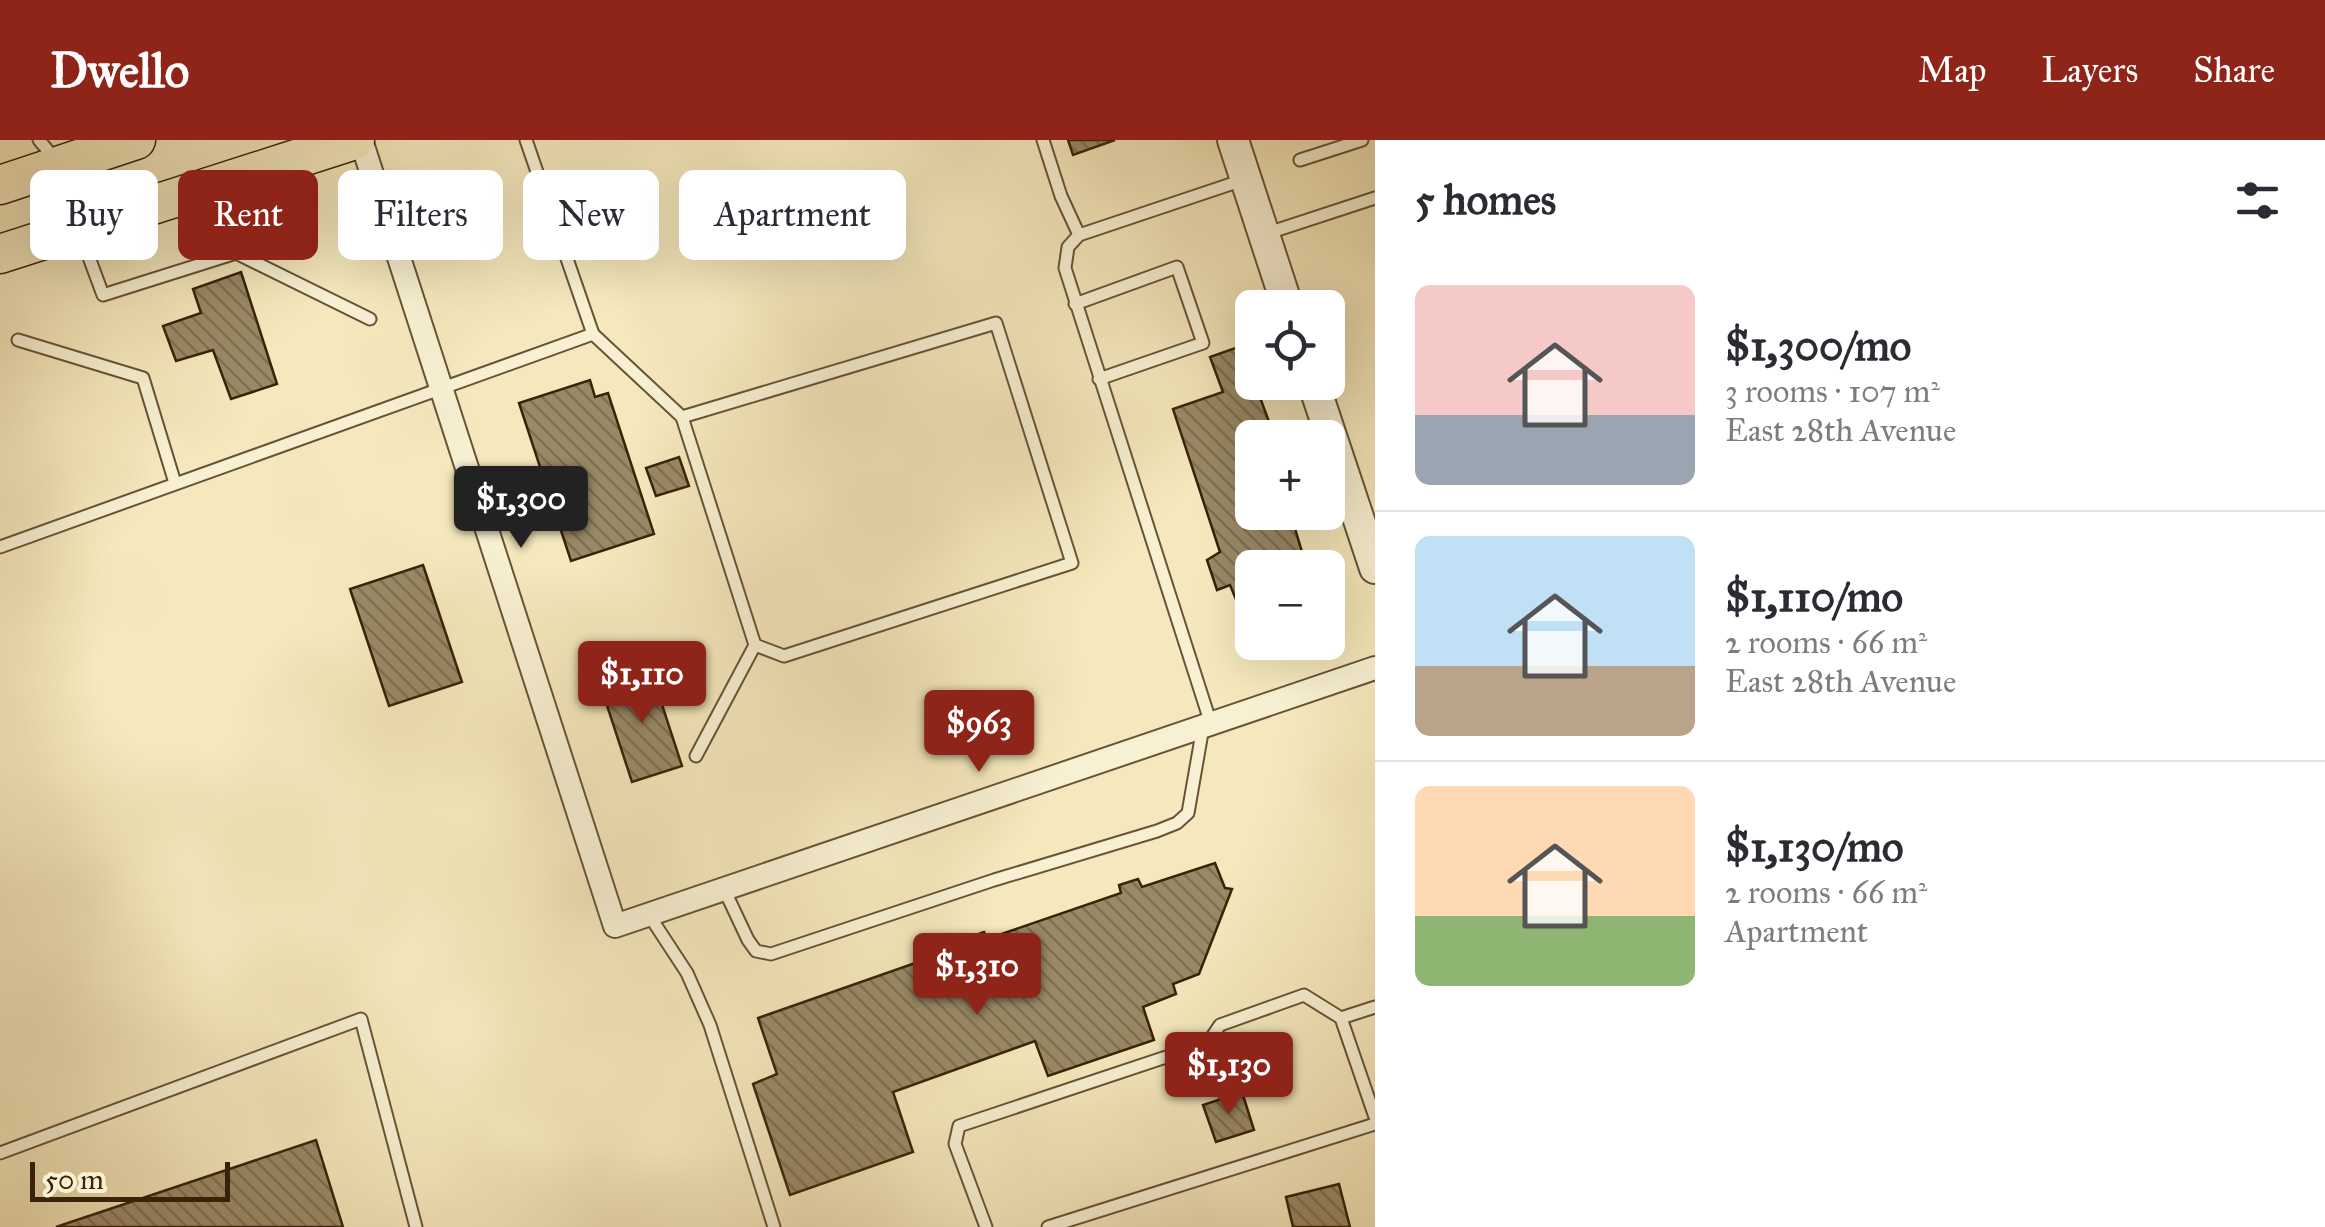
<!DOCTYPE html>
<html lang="en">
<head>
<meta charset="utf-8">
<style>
  :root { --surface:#fff; --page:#f2f2f3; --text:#2b2b33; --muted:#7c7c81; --line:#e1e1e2; --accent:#8f2418 }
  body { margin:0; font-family:"IM FELL Great Primer",serif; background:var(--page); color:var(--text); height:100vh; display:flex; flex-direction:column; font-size:38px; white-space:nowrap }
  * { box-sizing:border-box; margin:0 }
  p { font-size:32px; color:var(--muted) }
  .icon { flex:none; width:55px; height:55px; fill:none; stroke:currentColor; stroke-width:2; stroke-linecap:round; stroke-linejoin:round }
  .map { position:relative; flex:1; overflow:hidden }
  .drawer { display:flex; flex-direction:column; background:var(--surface); width:950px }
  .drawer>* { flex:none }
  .top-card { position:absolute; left:30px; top:30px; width:950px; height:90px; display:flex; gap:20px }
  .tools { position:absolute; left:1235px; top:150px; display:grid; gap:20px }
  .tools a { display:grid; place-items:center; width:110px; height:110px; border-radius:15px; background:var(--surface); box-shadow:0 10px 40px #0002; font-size:50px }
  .scale { position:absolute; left:30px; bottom:25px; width:200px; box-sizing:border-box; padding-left:10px; border:5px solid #382309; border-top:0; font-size:28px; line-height:35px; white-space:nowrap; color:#382309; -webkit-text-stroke:8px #f8f0d3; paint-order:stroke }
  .price { position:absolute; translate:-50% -85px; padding:0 22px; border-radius:10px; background:var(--accent); color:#fff; font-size:32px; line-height:65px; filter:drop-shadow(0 2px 5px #0008) }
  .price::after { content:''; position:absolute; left:50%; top:60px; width:30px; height:22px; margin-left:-15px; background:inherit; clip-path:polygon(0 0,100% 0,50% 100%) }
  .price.on { background:#222; color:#fff }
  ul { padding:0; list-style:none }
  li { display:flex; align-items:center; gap:30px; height:250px; padding:0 40px }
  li+li { border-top:2px solid var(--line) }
  li span { display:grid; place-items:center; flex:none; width:280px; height:200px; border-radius:15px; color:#555 }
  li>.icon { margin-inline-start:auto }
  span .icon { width:120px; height:120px; fill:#fffc; stroke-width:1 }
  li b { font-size:42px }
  h2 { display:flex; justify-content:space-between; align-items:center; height:120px; padding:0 40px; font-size:42px }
  .pill { padding:0 35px; border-radius:15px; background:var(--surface); box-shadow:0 10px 40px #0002; font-size:35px; line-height:90px }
  .pill.on { background:var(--accent); color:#fff }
  header { display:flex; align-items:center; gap:60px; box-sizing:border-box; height:140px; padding:0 50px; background:var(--accent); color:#fff }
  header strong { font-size:48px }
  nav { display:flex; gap:55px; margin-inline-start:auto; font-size:35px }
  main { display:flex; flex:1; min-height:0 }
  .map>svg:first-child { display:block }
  .building { fill:url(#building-back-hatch); stroke:#382309; stroke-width:2.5 }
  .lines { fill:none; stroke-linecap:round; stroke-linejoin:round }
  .service-casing { stroke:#675436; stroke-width:15 }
  .minor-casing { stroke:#675436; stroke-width:26 }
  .tertiary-casing { stroke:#675436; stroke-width:34 }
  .primary-casing { stroke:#382309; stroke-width:41 }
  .service { stroke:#f8f0d3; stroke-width:11 }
  .minor { stroke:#f8f0d3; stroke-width:22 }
  .tertiary { stroke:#f8f0d3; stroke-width:30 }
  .primary { stroke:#f5e8bc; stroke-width:38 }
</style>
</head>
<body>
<header>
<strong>Dwello</strong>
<nav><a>Map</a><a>Layers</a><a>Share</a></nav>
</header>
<main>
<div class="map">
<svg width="1375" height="1087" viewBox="0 0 1375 1087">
  <defs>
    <pattern id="building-back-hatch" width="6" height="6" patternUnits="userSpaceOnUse" patternTransform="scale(2.5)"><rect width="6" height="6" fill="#9a8966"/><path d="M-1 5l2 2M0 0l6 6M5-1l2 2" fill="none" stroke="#7f7052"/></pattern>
  </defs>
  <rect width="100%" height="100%" fill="#f5e8bc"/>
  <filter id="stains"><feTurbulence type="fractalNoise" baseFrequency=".002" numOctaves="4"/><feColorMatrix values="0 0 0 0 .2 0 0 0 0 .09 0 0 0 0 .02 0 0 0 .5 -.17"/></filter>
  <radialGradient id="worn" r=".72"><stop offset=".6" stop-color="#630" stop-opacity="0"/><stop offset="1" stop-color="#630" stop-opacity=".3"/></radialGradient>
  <g class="building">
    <path d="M1068 0H1115L1073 15Z"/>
    <path d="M241 132 277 244 231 259 213 210 176 221 163 186 201 173 193 149Z"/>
    <path d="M1241 206 1275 298H1252V372H1290L1302 412 1301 428H1252V458L1238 464 1230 445 1217 450 1207 420 1220 412 1173 269 1223 252 1210 217Z"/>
    <path d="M590 240 595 257 608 253 654 394 571 421 519 263Z"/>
    <path d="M679 317 689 346 656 356 646 328Z"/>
    <path d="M423 425 462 542 389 566 350 449Z"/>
    <path d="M651 531 682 626 632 642 601 547Z"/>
    <path d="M1215 723 1225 748 1232 749 1199 834 1173 844 1176 854 1143 867 1154 900 1048 936 1035 901 893 952 913 1012 790 1055 753 944 777 934 758 878 964 806 962 800 984 792 987 799 1121 753 1119 745 1138 739 1142 747Z"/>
    <path d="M1242 952 1254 990 1216 1002 1203 965Z"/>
    <path d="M316 1000 343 1087H56Z"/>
    <path d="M1339 1044 1350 1087H1293L1286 1057Z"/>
  </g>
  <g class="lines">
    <g class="service-casing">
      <g id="service">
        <path d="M39 0 54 18"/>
        <path d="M526 0 593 194"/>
        <path d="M1043 0 1061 56 1079 95"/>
        <path d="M1300 20 1362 0"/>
        <path d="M80 93 103 155 236 113 370 179"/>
        <path d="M1265 94 1375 58"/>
        <path d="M1075 164 1177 127 1203 203 1099 239"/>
        <path d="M18 200 143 238 175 343"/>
        <path d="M0 407 593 194 682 277 755 505 784 516 1072 423 996 183 682 277"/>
        <path d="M1211 584 1065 128 1068 107 1079 95 1246 39"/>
        <path d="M696 616 755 505"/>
        <path d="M724 749 748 800 756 811 771 814 994 740 1157 691 1177 683 1188 673 1203 587"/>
        <path d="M649 775 687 833 710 885 774 1087"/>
        <path d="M1341 878 1375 867"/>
        <path d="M0 1013 361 879 416 1087"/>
        <path d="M986 1087 955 1004 959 986 1208 903 1220 885 1304 855 1341 878 1375 977"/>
        <path d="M1048 1087 1375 984"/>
      </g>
    </g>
    <g class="minor-casing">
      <g id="minor">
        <path d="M361 0 615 786 1375 528"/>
        <path d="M60 25 79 89"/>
      </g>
    </g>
    <g class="tertiary-casing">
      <g id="tertiary">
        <path d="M1233 0 1288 168"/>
        <path d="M1313 242 1375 428"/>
      </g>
    </g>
    <g class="primary-casing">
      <g id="primary">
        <path d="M0 45 136 0"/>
        <path d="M0 114 355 0"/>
      </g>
    </g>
    <use href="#service" class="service"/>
    <use href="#minor" class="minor"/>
    <use href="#tertiary" class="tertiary"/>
    <use href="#primary" class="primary"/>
  </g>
  <rect width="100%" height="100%" filter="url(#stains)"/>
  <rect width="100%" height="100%" fill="url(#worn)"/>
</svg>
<div class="tools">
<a><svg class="icon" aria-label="locate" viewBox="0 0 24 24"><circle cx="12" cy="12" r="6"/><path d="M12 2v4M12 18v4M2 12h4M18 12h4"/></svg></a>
<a>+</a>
<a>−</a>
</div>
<div class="scale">50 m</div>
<b class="price on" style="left:521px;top:411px">$1,300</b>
<b class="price" style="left:642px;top:586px">$1,110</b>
<b class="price" style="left:979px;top:635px">$963</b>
<b class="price" style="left:977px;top:878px">$1,310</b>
<b class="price" style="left:1229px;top:977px">$1,130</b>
<div class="top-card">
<a class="pill">Buy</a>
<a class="pill on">Rent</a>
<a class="pill">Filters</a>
<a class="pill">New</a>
<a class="pill">Apartment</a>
</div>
</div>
<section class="drawer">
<h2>5 homes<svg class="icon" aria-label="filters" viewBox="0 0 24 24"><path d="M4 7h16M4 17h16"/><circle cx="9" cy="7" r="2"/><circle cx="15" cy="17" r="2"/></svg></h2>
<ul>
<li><span style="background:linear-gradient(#f6c9c9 65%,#9aa5b1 0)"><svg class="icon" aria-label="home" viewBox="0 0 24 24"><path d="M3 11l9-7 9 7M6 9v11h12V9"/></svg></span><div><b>$1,300/mo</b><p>3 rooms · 107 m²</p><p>East 28th Avenue</p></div></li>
<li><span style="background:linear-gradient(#bfe0f5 65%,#b9a48a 0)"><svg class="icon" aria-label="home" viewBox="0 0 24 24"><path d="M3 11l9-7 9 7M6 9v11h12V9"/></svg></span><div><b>$1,110/mo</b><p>2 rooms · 66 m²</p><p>East 28th Avenue</p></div></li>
<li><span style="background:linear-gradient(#ffd9b3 65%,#8fb573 0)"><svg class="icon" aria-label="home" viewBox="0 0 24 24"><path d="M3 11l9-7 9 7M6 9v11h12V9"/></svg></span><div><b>$1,130/mo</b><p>2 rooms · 66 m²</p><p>Apartment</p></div></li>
</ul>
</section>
</main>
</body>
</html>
